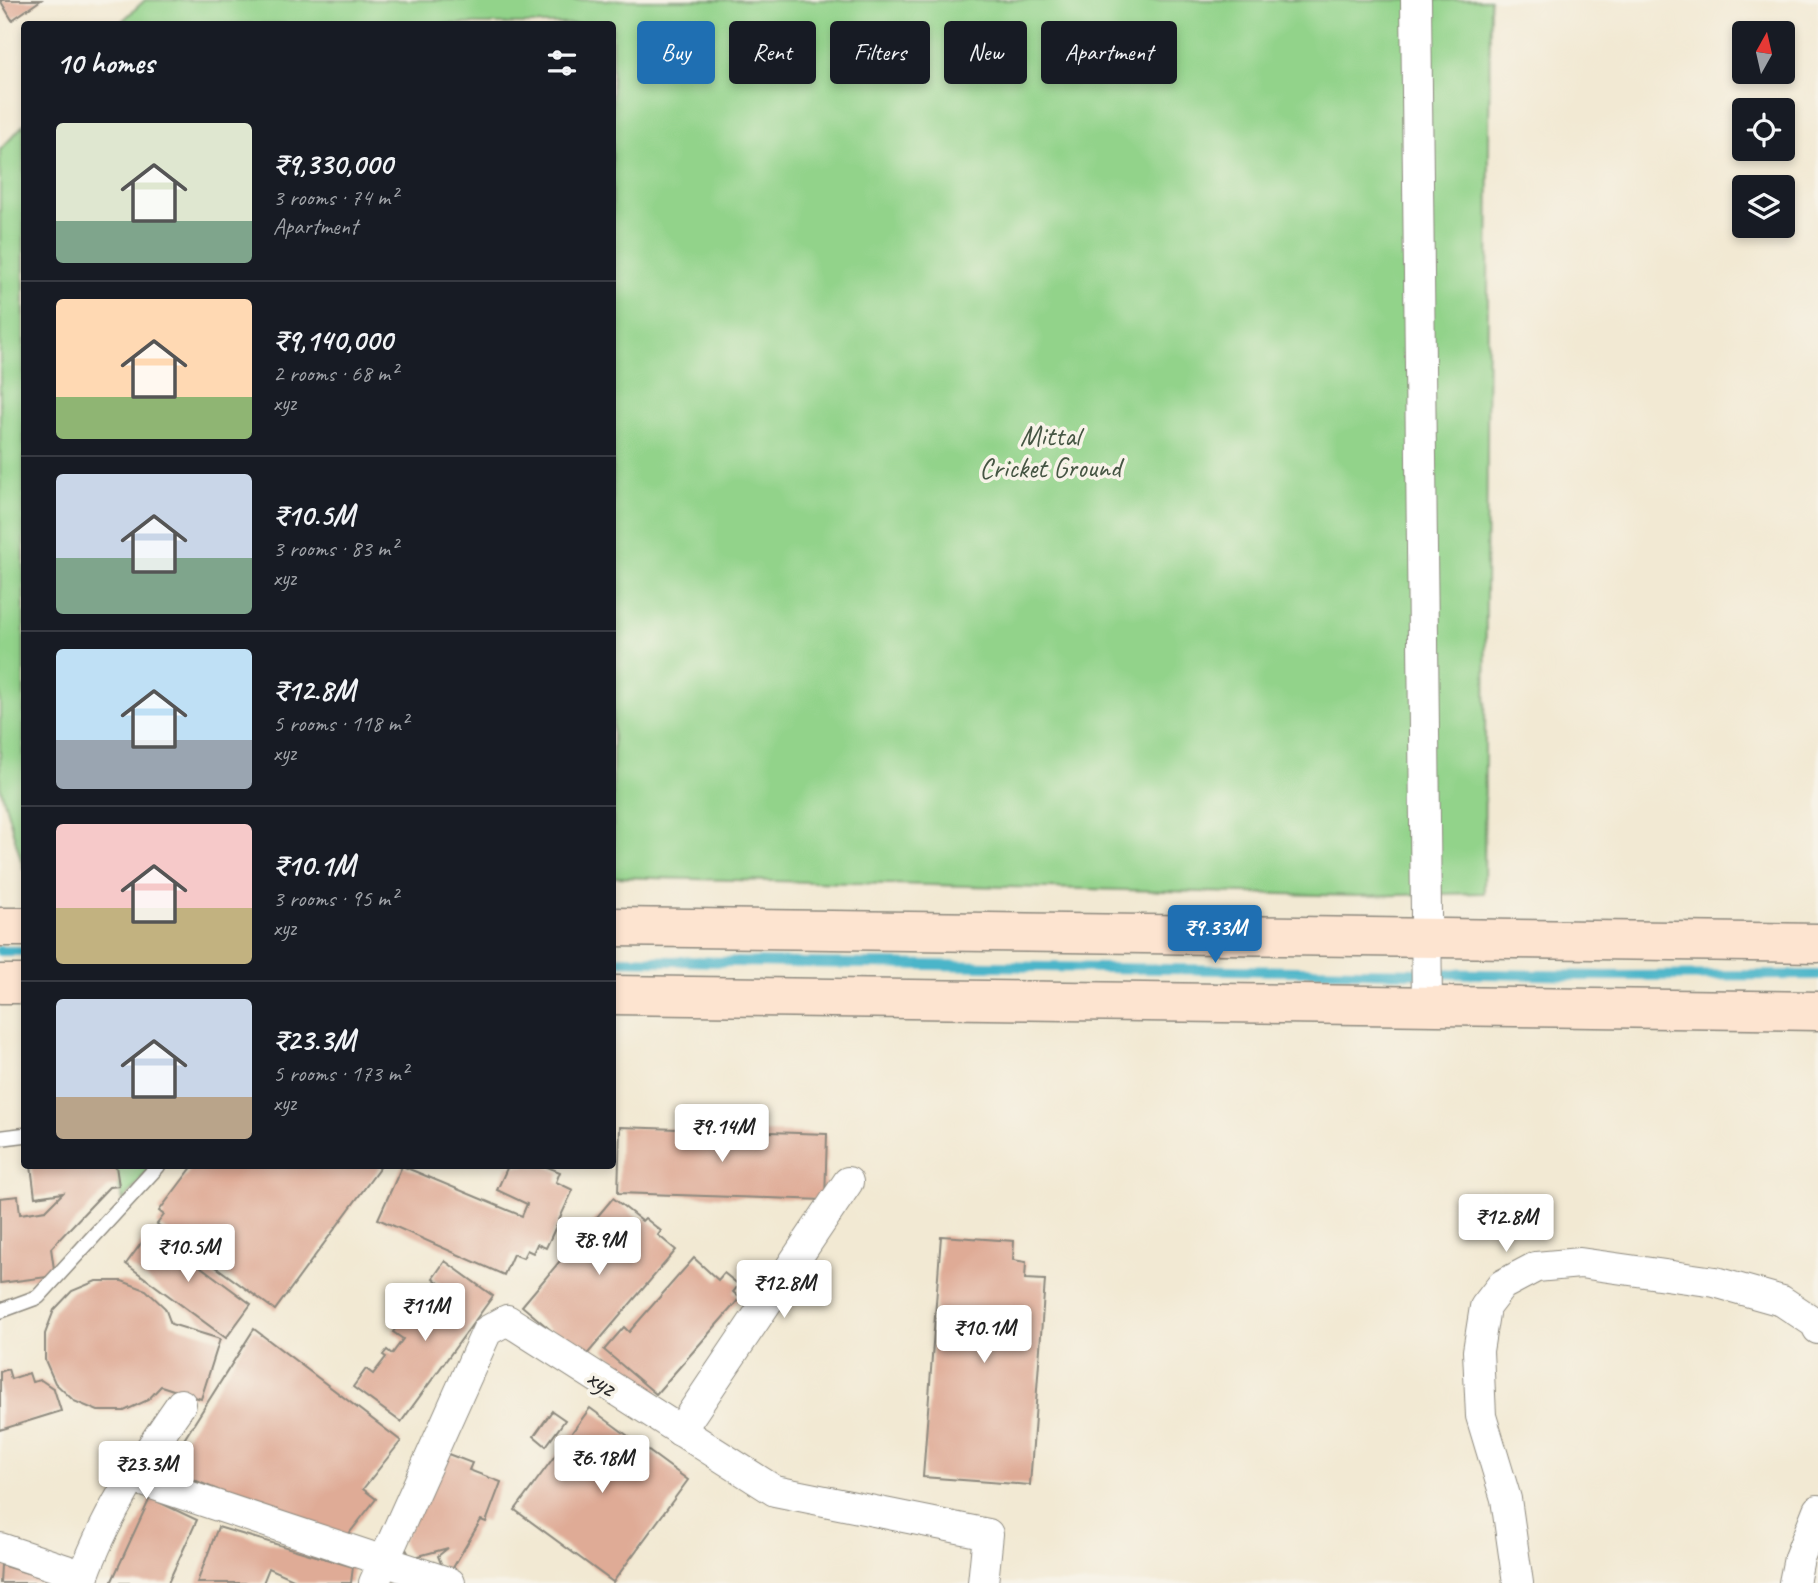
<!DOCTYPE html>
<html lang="en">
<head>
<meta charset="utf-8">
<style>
  :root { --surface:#171b24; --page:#20242c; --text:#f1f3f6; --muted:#9ea1a6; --line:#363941; --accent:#1f6fb2 }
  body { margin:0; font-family:Caveat,sans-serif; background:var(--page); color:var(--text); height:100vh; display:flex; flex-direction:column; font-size:26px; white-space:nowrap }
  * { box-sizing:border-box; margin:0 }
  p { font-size:23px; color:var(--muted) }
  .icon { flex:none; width:38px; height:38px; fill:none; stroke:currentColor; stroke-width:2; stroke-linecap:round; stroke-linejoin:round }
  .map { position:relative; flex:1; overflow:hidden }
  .sheet { position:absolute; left:21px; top:21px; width:595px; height:1148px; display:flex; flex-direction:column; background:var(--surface); border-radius:7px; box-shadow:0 4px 10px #0003 }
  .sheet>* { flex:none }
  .hud { position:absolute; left:637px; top:21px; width:665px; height:63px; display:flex; gap:14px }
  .needle { width:46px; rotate:8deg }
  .buttons { position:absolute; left:1732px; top:21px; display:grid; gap:14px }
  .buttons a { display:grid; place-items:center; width:63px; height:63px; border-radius:7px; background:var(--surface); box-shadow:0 4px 10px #0003; font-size:35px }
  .price { position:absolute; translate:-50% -60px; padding:0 16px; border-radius:7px; background:#fff; color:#222; font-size:23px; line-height:46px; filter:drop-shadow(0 2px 4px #0008) }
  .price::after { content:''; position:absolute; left:50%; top:42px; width:21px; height:16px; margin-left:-10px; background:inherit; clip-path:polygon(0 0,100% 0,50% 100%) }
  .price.current { background:var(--accent); color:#fff }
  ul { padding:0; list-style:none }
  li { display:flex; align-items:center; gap:21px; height:175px; padding:0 35px }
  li+li { border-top:2px solid var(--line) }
  li span { display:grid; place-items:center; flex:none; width:196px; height:140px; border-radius:7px; color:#555 }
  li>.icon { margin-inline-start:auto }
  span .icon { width:84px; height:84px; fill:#fffc; stroke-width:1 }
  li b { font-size:30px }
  h2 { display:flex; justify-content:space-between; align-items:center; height:84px; padding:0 35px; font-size:30px }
  .pill { padding:0 24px; border-radius:7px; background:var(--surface); box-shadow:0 4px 10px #0003; font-size:24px; line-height:63px }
  .pill.current { background:var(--accent); color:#fff }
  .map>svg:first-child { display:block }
  .green { fill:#92d38a; stroke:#5e7f5a; stroke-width:2 }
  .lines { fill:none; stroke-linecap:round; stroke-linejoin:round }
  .stream { stroke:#4bb5c9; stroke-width:10 }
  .building { fill:#dfab96 }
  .lane-casing { stroke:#8e8a7f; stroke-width:17 }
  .street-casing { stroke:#8e8a7f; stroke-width:32 }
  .secondary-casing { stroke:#8e8a7f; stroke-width:41 }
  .lane { stroke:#fff; stroke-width:14 }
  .street { stroke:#fff; stroke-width:30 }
  .secondary { stroke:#fde4d0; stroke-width:38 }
  .labels { text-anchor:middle; stroke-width:7; stroke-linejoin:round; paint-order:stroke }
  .park-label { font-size:28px; fill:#455543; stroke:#f7f3e8 }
  .street-label { font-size:28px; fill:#2b2b2b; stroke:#f7f3e8 }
</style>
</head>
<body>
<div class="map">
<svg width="1818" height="1583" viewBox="0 0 1818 1583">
  <rect width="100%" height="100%" fill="#f7f3e8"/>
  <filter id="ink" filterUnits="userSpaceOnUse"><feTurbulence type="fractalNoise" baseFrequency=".0143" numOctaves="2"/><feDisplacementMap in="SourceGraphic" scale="14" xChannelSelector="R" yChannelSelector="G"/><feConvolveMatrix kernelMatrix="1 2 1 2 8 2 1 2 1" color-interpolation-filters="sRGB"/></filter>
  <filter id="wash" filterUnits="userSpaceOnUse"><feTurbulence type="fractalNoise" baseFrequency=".00686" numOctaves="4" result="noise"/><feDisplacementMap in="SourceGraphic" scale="28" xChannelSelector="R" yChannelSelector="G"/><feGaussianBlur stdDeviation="1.57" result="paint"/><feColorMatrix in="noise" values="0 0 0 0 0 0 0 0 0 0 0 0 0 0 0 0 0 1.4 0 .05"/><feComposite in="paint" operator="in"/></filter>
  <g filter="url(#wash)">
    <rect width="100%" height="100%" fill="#f2e9d3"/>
    <g class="green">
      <path d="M145 0H1490L1484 893 1357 896 613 877 612 24H119Z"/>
      <path d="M24 124V870L0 786V150Z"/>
      <path d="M113 1166H151L123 1201Z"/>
    </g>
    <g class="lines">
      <g class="stream">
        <path d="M0 951H24"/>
        <path d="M612 960 1603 976 1818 975"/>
      </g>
    </g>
    <g id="blocks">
      <g class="building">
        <path d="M0 0H41L12 20Z"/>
        <path d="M620 1127 827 1134 825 1200 618 1193Z"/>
        <path d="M31 1166H116L119 1186 109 1187 51 1248 55 1276 0 1283V1198L18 1196 20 1214 46 1210 63 1193 35 1197Z"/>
        <path d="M193 1166H381L275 1310 157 1224 164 1215 159 1211Z"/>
        <path d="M402 1166 522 1216 527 1204 497 1190 508 1166H545L560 1172 556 1182 573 1190 546 1248 537 1244 533 1253 527 1250 523 1258 513 1254 504 1275 378 1219Z"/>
        <path d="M613 1198 642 1221 645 1218 661 1231 658 1235 676 1250 584 1358 522 1306Z"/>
        <path d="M151 1230 251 1304 226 1338 126 1264Z"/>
        <path d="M941 1236 1014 1241 1013 1260 1026 1262 1025 1279 1045 1280 1030 1485 923 1477Z"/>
        <path d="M694 1258 718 1280 724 1273 739 1285 733 1292 740 1298 656 1394 604 1350 624 1327 629 1332Z"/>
        <path d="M445 1261 493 1296 401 1422 353 1387 366 1369 373 1374 386 1357 383 1355 387 1350 392 1354 403 1339 393 1332 412 1307 419 1312 440 1284 433 1278Z"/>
        <path d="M96 1281H122L146 1290 165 1308 171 1324 220 1339 201 1399 161 1386 148 1400 124 1411H98L74 1401 55 1383 45 1360V1334L54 1310 72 1291Z"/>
        <path d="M254 1329 401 1441 363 1489 376 1499 344 1540 326 1536 166 1468Z"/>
        <path d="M8 1369 11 1379 29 1373 32 1382 41 1380 54 1389 61 1411 0 1430V1372Z"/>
        <path d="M590 1408 688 1480 613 1582 515 1510Z"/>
        <path d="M552 1411 565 1420 546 1446 534 1436Z"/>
        <path d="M448 1454 472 1463 469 1470 501 1482 486 1522 481 1520 447 1578 438 1556 448 1548 411 1558 402 1542Z"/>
        <path d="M150 1498 197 1520 168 1583H111Z"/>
        <path d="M218 1527 353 1567 351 1583H297L298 1581 269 1568 263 1583H197Z"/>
        <path d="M1 1565 50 1580 49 1583H0Z"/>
      </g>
    </g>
  </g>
  <g filter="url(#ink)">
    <use href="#blocks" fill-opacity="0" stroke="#8e8a7f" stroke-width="2"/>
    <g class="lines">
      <g class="lane-casing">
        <g id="lane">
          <path d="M0 1138 24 1135"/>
          <path d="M0 1311 38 1297 158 1166"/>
        </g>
      </g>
      <g class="street-casing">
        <g id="street">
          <path d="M1416 0 1427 1006"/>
          <path d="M680 1431 848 1182"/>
          <path d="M131 1477 450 1583"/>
          <path d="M0 1548 84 1576"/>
          <path d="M81 1583C104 1517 141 1461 181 1404"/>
          <path d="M374 1583 487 1331 507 1320 775 1491 988 1534 983 1583"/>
          <path d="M1518 1583 1506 1499 1481 1416 1478 1351 1485 1307 1502 1285 1536 1267 1580 1263 1715 1282 1782 1301 1815 1323 1818 1329"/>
          <path d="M1794 1583 1799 1558 1818 1510"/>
        </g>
      </g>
      <g class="secondary-casing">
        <g id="secondary">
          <path d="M0 927H24"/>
          <path d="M612 927 1818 943"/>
          <path d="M0 984H24"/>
          <path d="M612 995 1818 1011"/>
        </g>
      </g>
      <use href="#lane" class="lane"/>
      <use href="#street" class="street"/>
      <use href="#secondary" class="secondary"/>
    </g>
  </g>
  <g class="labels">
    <g class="park-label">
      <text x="1050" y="445">Mittal<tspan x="1050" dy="32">Cricket Ground</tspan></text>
    </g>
    <g class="street-label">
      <text transform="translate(602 1381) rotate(33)" y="10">xyz</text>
    </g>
  </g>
</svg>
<div class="buttons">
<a><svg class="needle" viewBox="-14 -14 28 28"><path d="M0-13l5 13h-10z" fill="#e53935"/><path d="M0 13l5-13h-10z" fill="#9ea1a6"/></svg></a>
<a><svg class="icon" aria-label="locate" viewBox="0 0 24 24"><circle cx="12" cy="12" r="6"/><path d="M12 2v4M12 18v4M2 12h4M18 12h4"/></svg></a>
<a><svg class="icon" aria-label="layers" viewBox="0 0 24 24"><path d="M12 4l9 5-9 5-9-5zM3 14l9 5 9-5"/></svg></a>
</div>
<b class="price current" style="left:1215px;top:965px">₹9.33M</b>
<b class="price" style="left:722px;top:1164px">₹9.14M</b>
<b class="price" style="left:1506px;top:1254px">₹12.8M</b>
<b class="price" style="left:599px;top:1277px">₹8.9M</b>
<b class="price" style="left:188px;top:1284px">₹10.5M</b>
<b class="price" style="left:784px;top:1320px">₹12.8M</b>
<b class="price" style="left:425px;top:1343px">₹11M</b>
<b class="price" style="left:984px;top:1365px">₹10.1M</b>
<b class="price" style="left:602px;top:1495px">₹6.18M</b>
<b class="price" style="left:146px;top:1501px">₹23.3M</b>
<div class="hud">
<a class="pill current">Buy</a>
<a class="pill">Rent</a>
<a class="pill">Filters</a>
<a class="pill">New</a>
<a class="pill">Apartment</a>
</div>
<section class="sheet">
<h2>10 homes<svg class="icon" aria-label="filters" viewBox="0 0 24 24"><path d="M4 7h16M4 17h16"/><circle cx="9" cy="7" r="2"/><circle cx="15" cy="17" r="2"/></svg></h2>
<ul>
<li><span style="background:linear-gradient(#dfe7d0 70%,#7fa58c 0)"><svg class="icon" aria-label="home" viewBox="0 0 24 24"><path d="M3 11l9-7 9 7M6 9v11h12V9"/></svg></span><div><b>₹9,330,000</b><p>3 rooms · 74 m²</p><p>Apartment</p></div></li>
<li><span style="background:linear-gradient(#ffd9b3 70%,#8fb573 0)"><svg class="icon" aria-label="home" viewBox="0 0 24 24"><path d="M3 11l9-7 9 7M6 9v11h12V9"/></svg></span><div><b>₹9,140,000</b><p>2 rooms · 68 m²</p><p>xyz</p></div></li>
<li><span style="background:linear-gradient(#c9d6e8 60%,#7fa58c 0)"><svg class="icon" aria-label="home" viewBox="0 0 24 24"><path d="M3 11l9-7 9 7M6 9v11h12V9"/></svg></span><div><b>₹10.5M</b><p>3 rooms · 83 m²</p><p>xyz</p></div></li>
<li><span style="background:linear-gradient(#bfe0f5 65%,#9aa5b1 0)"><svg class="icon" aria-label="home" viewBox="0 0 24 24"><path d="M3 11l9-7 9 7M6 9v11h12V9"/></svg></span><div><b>₹12.8M</b><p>5 rooms · 118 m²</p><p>xyz</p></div></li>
<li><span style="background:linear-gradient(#f6c9c9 60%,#c2b280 0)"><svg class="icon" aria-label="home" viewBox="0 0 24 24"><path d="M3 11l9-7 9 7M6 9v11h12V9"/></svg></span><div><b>₹10.1M</b><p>3 rooms · 95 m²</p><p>xyz</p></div></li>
<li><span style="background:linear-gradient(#c9d6e8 70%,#b9a48a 0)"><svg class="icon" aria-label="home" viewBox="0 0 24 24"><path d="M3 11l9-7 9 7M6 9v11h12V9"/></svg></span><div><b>₹23.3M</b><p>5 rooms · 173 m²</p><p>xyz</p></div></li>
</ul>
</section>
</div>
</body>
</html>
